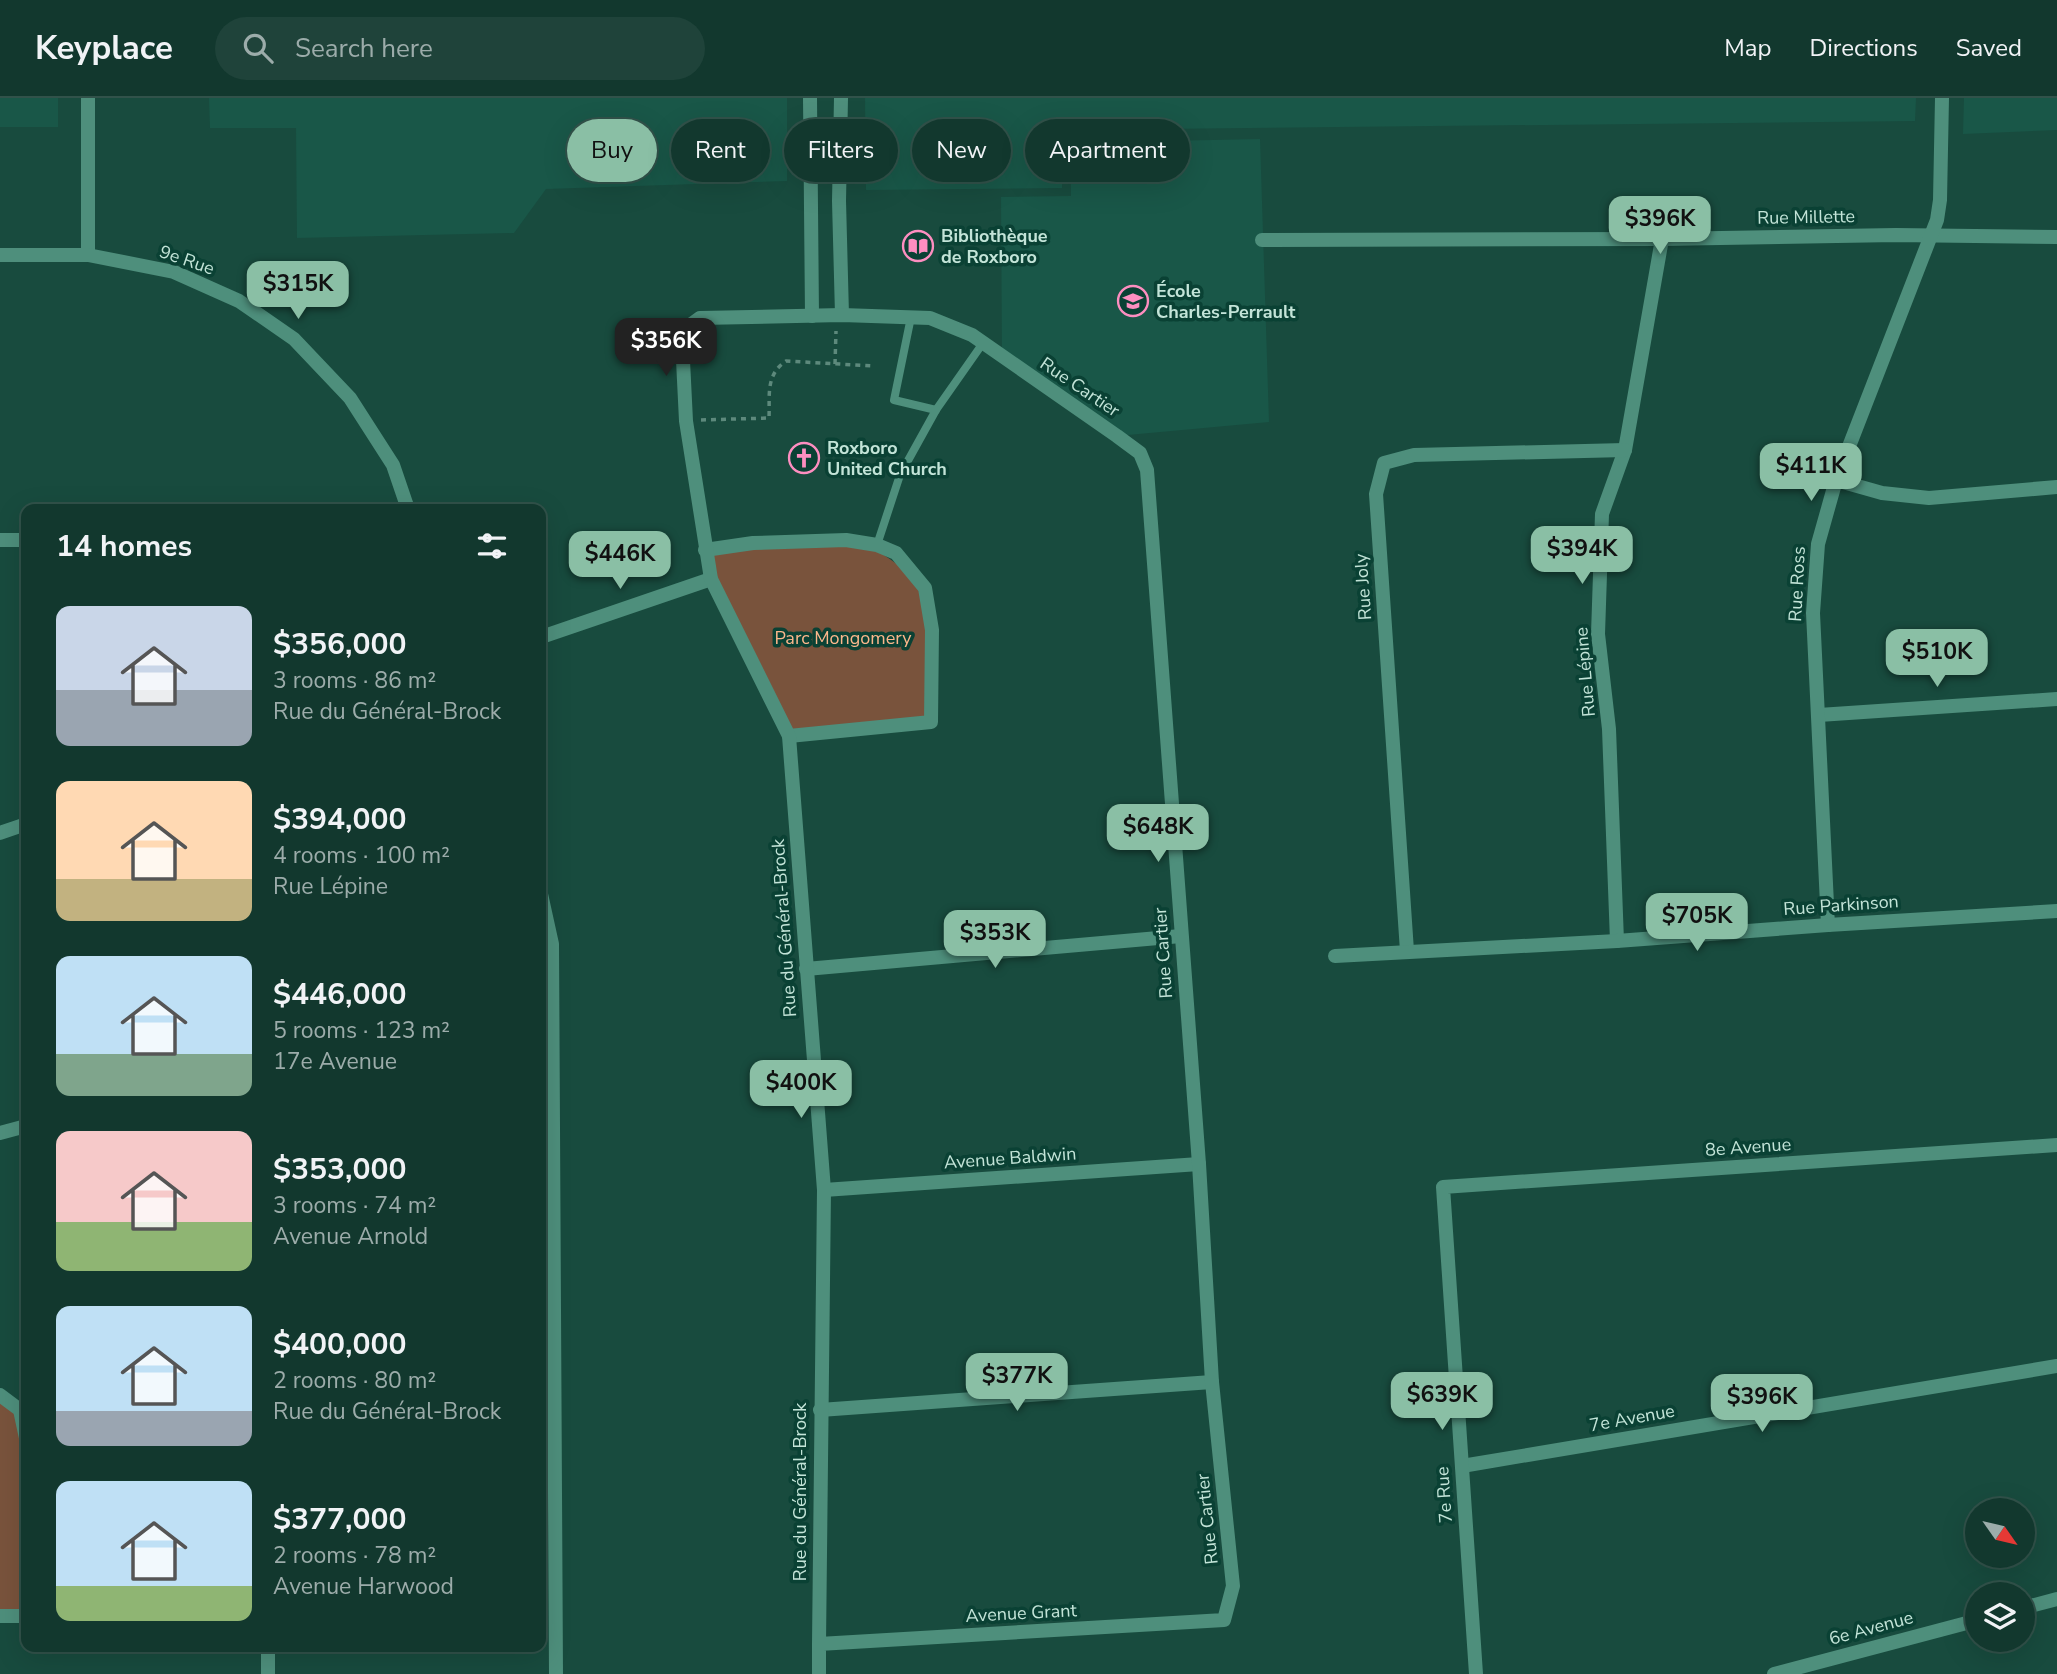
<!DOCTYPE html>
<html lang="en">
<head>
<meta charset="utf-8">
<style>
  :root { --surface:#12382e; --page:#1f433a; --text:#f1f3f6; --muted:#9cacaa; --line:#31524a; --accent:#8abfa5 }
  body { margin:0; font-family:"Nunito Sans",sans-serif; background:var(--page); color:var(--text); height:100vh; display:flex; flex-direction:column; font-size:26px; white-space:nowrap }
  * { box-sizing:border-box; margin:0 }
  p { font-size:23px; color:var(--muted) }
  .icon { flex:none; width:38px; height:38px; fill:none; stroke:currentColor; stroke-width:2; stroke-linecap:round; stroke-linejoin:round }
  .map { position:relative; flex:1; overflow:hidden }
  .drawer { position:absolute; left:21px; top:406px; width:525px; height:1148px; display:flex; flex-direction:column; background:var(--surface); border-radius:14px; box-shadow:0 7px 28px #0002,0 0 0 2px var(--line) }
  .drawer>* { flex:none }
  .hud { position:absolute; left:567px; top:21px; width:665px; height:63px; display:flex; gap:14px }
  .needle { width:46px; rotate:124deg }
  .tools { position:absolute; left:1965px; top:1400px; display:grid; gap:14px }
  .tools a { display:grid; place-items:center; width:70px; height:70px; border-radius:50%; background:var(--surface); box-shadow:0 7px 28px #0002,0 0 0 2px var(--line); font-size:35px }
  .price { position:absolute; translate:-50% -60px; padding:0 16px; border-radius:14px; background:var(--accent); color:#111; font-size:23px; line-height:46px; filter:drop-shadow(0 2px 4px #0008) }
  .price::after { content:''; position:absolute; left:50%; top:42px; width:21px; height:16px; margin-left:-10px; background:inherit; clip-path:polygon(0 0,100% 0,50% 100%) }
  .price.current { background:#222; color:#fff }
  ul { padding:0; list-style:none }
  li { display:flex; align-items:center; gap:21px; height:175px; padding:0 35px }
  li span { display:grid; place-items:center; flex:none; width:196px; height:140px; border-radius:14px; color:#555 }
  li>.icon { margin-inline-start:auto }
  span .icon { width:84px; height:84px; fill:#fffc; stroke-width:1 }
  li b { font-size:30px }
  h2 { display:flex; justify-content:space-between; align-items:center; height:84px; padding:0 35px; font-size:30px }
  .chip { padding:0 24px; border-radius:32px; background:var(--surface); box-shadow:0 7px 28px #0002,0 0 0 2px var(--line); font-size:24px; line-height:63px }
  .chip.current { background:var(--accent); color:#111 }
  header { display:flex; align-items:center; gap:42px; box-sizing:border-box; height:98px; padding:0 35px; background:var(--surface); border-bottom:2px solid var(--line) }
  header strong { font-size:33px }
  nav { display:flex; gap:38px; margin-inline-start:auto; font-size:24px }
  .search { width:490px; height:63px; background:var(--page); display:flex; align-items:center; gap:18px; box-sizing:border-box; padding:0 24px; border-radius:38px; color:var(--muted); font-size:26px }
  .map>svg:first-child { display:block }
  .built { fill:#195748 }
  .green { fill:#79533c }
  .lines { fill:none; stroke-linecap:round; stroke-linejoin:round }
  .path { stroke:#5d897c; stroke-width:3.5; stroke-dasharray:5 5; stroke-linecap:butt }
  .service { stroke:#4e8f7c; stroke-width:8 }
  .minor { stroke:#4e8f7c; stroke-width:14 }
  .labels { text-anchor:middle; stroke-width:7; stroke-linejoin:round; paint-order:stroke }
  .street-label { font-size:18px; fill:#c3e4d8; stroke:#0a4134 }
  .poi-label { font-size:18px; font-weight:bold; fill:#c3e4d8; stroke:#0a4134; text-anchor:start }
  .park-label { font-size:18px; fill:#fcb78c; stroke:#0a4134 }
</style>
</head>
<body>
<header>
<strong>Keyplace</strong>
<div class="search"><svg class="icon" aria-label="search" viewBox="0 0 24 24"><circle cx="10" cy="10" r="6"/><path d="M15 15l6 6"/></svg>Search here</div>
<nav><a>Map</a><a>Directions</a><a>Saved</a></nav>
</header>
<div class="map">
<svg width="2057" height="1576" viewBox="0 0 2057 1576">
  <rect width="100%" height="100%" fill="#184b3e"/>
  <g class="built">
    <rect x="0" y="0" width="58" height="29"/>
    <path d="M209 0H787V83L546 91 514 135 297 140 296 30H210Z"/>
    <path d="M865 0H1916L1915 23 1064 32 1062 90 866 92Z"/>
    <path d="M1964 0H2057V32L1963 36Z"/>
    <path d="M1260 41 1269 324 1117 338 1002 264 1001 99 1071 98 1070 45Z"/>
  </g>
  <g class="green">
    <path d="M845 444 881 455 920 482 936 518 932 617 789 638 705 452Z"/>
    <path d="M0 1297 15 1309 26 1340V1518H0Z"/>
  </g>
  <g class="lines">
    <g class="path">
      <path d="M835 266 836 233"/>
      <path d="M701 322 769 320C770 298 765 277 786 263L873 268"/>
    </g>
    <g class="service">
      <path d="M911 219 894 302 936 312"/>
      <path d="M877 447 900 377 936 312 983 245"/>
    </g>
    <g class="minor">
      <path d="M88 0V157"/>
      <path d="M810 0 812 218"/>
      <path d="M841 0 839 103 842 217"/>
      <path d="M1262 142 1662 141 1896 137 2057 139"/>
      <path d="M0 157H88L174 174 239 203 294 241 350 300 393 367 408 411"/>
      <path d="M1836 382 1882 395 1929 400 2057 389"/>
      <path d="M0 442H26"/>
      <path d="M705 452 753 445 846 442 877 447 896 455 925 490 932 532 931 624 789 638"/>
      <path d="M541 539 711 481"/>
      <path d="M1819 617 2057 601"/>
      <path d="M0 735 26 726"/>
      <path d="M541 796 552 846 556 1576"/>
      <path d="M1828 827 1813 515 1818 446 1836 382 1937 122 1940 102 1942 0"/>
      <path d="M1617 843 1609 631 1598 536 1602 416 1625 352 1662 141"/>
      <path d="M1407 853 1376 396 1384 365 1414 357 1625 352"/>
      <path d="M1335 858 1617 843 1828 827 2057 813"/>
      <path d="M806 871 1181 838"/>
      <path d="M0 1035 26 1028"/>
      <path d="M824 1092 1199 1066"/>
      <path d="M0 1297 20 1312 26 1340"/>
      <path d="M820 1312 1212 1284"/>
      <path d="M1462 1368 2057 1268"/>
      <path d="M2023 1510 2057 1501"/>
      <path d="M0 1518H26"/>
      <path d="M819 1546 1224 1522 1233 1488 1212 1284 1199 1066 1147 372 1140 355 1117 338 972 237 930 220 842 217 700 220 689 228 682 242 686 323 711 481 789 638 824 1092 819 1546V1576"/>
      <path d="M268 1549V1576"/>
      <path d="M1476 1576 1443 1089 2057 1047"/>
      <path d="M1774 1576 1978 1522"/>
    </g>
  </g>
  <defs>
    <g id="library-ring" transform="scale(1.575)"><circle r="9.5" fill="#0a4134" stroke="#fd8ec0" stroke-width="1.5"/><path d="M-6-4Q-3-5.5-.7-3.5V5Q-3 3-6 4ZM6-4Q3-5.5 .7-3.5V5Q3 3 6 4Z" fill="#fd8ec0"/></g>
    <g id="school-ring" transform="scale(1.575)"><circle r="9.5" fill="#0a4134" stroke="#fd8ec0" stroke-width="1.5"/><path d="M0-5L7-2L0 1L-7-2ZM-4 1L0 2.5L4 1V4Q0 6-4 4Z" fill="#fd8ec0"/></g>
    <g id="church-ring" transform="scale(1.575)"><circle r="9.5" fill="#0a4134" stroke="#fd8ec0" stroke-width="1.5"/><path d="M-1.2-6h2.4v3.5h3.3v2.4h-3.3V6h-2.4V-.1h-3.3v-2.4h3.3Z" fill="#fd8ec0"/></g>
  </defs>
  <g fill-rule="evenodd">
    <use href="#library-ring" x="918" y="148"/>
    <use href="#school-ring" x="1133" y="203"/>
    <use href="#church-ring" x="804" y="360"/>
  </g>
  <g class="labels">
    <g class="street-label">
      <text transform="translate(1806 119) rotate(-1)" y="6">Rue Millette</text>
      <text transform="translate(187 162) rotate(19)" y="6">9e Rue</text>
      <text transform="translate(1080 289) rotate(34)" y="6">Rue Cartier</text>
      <text transform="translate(1797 486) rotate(-87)" y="6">Rue Ross</text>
      <text transform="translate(1363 489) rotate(-94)" y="6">Rue Joly</text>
      <text transform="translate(1585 574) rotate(-95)" y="6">Rue Lépine</text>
      <text transform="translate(1841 807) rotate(-4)" y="6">Rue Parkinson</text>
      <text transform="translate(784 830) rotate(-94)" y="6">Rue du Général-Brock</text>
      <text transform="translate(1163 855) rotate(-94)" y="6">Rue Cartier</text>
      <text transform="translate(1748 1049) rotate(-4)" y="6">8e Avenue</text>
      <text transform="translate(1010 1060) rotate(-4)" y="6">Avenue Baldwin</text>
      <text transform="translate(1632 1320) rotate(-10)" y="6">7e Avenue</text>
      <text transform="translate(800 1394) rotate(-90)" y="6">Rue du Général-Brock</text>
      <text transform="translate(1444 1397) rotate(-94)" y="6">7e Rue</text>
      <text transform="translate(1207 1421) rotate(-96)" y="6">Rue Cartier</text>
      <text transform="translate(1021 1515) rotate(-3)" y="6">Avenue Grant</text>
      <text transform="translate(1871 1530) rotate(-15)" y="6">6e Avenue</text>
    </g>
    <g class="poi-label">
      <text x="941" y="144">Bibliothèque<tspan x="941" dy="21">de Roxboro</tspan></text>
      <text x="1156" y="199">École<tspan x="1156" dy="21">Charles-Perrault</tspan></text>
      <text x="827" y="356">Roxboro<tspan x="827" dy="21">United Church</tspan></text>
    </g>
    <g class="park-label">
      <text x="843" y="546">Parc Mongomery</text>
    </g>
  </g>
</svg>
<div class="tools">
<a><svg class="needle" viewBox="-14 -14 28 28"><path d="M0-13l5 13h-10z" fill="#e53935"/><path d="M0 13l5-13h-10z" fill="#9cacaa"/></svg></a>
<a><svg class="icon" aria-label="layers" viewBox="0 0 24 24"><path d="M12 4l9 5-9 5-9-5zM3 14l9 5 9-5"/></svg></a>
</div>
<b class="price" style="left:1660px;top:158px">$396K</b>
<b class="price" style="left:298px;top:223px">$315K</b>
<b class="price current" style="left:666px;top:280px">$356K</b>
<b class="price" style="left:1811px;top:405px">$411K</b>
<b class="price" style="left:1582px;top:488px">$394K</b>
<b class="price" style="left:620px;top:493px">$446K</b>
<b class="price" style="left:1937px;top:591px">$510K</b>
<b class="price" style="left:1158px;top:766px">$648K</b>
<b class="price" style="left:1697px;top:855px">$705K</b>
<b class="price" style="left:995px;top:872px">$353K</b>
<b class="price" style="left:801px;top:1022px">$400K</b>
<b class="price" style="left:1017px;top:1315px">$377K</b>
<b class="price" style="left:1442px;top:1334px">$639K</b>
<b class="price" style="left:1762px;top:1336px">$396K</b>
<div class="hud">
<a class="chip current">Buy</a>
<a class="chip">Rent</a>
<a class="chip">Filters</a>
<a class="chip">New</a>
<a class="chip">Apartment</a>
</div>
<section class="drawer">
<h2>14 homes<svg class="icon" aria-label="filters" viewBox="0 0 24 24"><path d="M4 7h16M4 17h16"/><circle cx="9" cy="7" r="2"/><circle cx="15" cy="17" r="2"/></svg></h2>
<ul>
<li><span style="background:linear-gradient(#c9d6e8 60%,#9aa5b1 0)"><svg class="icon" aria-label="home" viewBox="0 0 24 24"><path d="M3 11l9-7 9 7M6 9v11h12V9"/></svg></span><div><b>$356,000</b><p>3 rooms · 86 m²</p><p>Rue du Général-Brock</p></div></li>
<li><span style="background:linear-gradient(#ffd9b3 70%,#c2b280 0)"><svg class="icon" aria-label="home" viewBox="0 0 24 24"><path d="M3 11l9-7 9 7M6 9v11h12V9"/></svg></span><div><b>$394,000</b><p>4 rooms · 100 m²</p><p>Rue Lépine</p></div></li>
<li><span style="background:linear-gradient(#bfe0f5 70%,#7fa58c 0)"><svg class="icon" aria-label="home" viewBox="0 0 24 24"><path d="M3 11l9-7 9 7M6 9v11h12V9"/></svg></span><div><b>$446,000</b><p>5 rooms · 123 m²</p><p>17e Avenue</p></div></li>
<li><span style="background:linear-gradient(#f6c9c9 65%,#8fb573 0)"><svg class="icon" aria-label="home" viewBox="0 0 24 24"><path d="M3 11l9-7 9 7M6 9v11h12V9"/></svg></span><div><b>$353,000</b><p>3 rooms · 74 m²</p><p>Avenue Arnold</p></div></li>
<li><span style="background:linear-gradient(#bfe0f5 75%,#9aa5b1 0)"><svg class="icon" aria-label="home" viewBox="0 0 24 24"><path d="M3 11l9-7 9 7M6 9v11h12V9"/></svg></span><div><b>$400,000</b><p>2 rooms · 80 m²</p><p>Rue du Général-Brock</p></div></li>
<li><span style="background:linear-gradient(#bfe0f5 75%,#8fb573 0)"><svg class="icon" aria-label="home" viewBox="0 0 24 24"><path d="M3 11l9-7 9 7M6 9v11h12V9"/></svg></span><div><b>$377,000</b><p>2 rooms · 78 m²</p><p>Avenue Harwood</p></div></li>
</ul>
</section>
</div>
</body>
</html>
